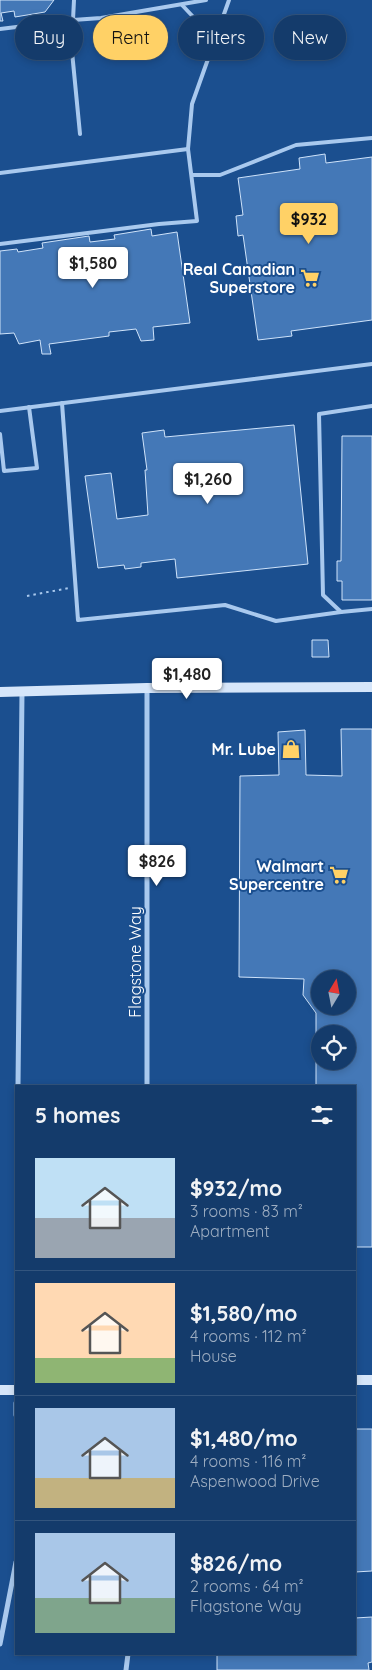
<!DOCTYPE html>
<html lang="en">
<head>
<meta charset="utf-8">
<style>
  :root { --surface:#143b6b; --page:#1d4271; --text:#f1f3f6; --muted:#9dadc1; --line:#33557e; --accent:#ffd166 }
  body { margin:0; font-family:Quicksand,sans-serif; background:var(--page); color:var(--text); height:100vh; display:flex; flex-direction:column; font-size:19px; white-space:nowrap }
  * { box-sizing:border-box; margin:0 }
  p { font-size:16px; color:var(--muted) }
  .icon { flex:none; width:28px; height:28px; fill:none; stroke:currentColor; stroke-width:2; stroke-linecap:round; stroke-linejoin:round }
  .map { position:relative; flex:1; overflow:hidden }
  .side { position:absolute; left:15px; top:1085px; width:341px; height:570px; display:flex; flex-direction:column; background:var(--surface); border-radius:0px; box-shadow:0 2px 8px #0003,0 0 0 1px var(--line) }
  .side>* { flex:none }
  .banner { position:absolute; left:15px; top:15px; width:342px; height:45px; display:flex; gap:10px }
  .needle { width:32px; rotate:10deg }
  .tools { position:absolute; left:311px; top:970px; display:grid; gap:10px }
  .tools a { display:grid; place-items:center; width:45px; height:45px; border-radius:50%; background:var(--surface); box-shadow:0 2px 8px #0003,0 0 0 1px var(--line); font-size:25px }
  .price { position:absolute; translate:-50% -42px; padding:0 11px; border-radius:5px; background:#fff; color:#222; font-size:16px; line-height:32px; filter:drop-shadow(0 1px 2px #0008) }
  .price::after { content:''; position:absolute; left:50%; top:30px; width:15px; height:11px; margin-left:-8px; background:inherit; clip-path:polygon(0 0,100% 0,50% 100%) }
  .price.current { background:var(--accent); color:#111 }
  ul { padding:0; list-style:none }
  li { display:flex; align-items:center; gap:15px; height:125px; padding:0 20px }
  li+li { border-top:1px solid var(--line) }
  li span { display:grid; place-items:center; flex:none; width:140px; height:100px; border-radius:0px; color:#555 }
  li>.icon { margin-inline-start:auto }
  span .icon { width:60px; height:60px; fill:#fffc; stroke-width:1 }
  li b { font-size:21px }
  h2 { display:flex; justify-content:space-between; align-items:center; height:60px; padding:0 20px; font-size:21px }
  .chip { padding:0 18px; border-radius:22px; background:var(--surface); box-shadow:0 2px 8px #0003,0 0 0 1px var(--line); font-size:18px; line-height:45px }
  .chip.current { background:var(--accent); color:#111 }
  .map>svg:first-child { display:block }
  .building { fill:#4478b7; stroke:#cfe3fa; fill-rule:evenodd }
  .lines { fill:none; stroke-linecap:round; stroke-linejoin:round }
  .path { stroke:#a9c9ee; stroke-width:2; stroke-dasharray:2.5 4; stroke-linecap:butt }
  .lane { stroke:#a9c9ee; stroke-width:4 }
  .street { stroke:#a9c9ee; stroke-width:5 }
  .secondary { stroke:#d6e6fa; stroke-width:10 }
  .labels { text-anchor:middle; stroke-width:4; stroke-linejoin:round; paint-order:stroke }
  .poi-label { font-size:16px; font-weight:bold; fill:#fff; stroke:#1b4f8f; text-anchor:end }
  .street-label { font-size:16px; fill:#fff; stroke:#1b4f8f }
</style>
</head>
<body>
<div class="map">
<svg width="372" height="1670" viewBox="0 0 372 1670">
  <rect width="100%" height="100%" fill="#1b4f8f"/>
  <g class="building">
    <path d="M0 0H54L45 12 15 17 14 11 1 13 3 21H0Z"/>
    <path d="M325 154 326 163 372 157V320L291 331 292 336 258 340 243 235 238 236 236 216 243 215 238 178 300 169 299 158Z"/>
    <path d="M151 229 152 236 177 232 190 323 153 327 154 340 141 341 136 329 109 332V336L49 344 51 354H42L40 340 19 344 14 333 0 334V251L17 249 18 252 43 248 42 243 89 236 90 242 115 239 114 235Z"/>
    <path d="M294 425 308 564 177 578 175 559 141 563V567L125 569 124 565 98 568 85 476 111 473 117 519 148 515 145 470H147L142 433 164 430 165 437Z"/>
    <path d="M342 436H372V600H342V581H337V561H341Z"/>
    <path d="M312 640H328L329 657H312Z"/>
    <path d="M341 729H372V1247H355V1086H316V1013L303 995 304 979 239 977 240 776 279 775 278 732 305 730 306 775 342 776ZM320 979H348V1006H320ZM320 1034H348V1061H320Z"/>
    <path d="M355 1429H372V1571L355 1572Z"/>
    <path d="M372 1617V1662L368 1663 369 1670H217V1654H355V1618Z"/>
  </g>
  <g class="lines">
    <path class="path" d="M27 596 69 588"/>
    <g class="lane">
      <path d="M74 0 73 20 101 18 206 0"/>
      <path d="M182 5 198 22 210 54"/>
      <path d="M0 29 73 20 70 31 80 134"/>
      <path d="M0 173 188 149"/>
      <path d="M192 175H220L296 145 372 138"/>
      <path d="M0 244 159 224 197 221 188 149 192 104 229 0"/>
      <path d="M62 403 78 620 225 605 276 621 341 612"/>
      <path d="M372 406 319 414 323 595 341 612 372 609"/>
      <path d="M0 411 372 364"/>
      <path d="M0 434 4 471 37 468 29 407"/>
    </g>
    <g class="street">
      <path d="M18 1086 22 692"/>
      <path d="M147 1086V688"/>
      <path d="M16 1403V1415"/>
      <path d="M0 1644 16 1562"/>
      <path d="M126 1670 128 1654"/>
    </g>
    <g class="secondary">
      <path d="M0 692 147 688 372 687"/>
      <path d="M355 1380H372"/>
      <path d="M0 1390H16"/>
    </g>
  </g>
  <defs>
    <g id="supermarket-bare" transform="scale(1.5)"><path d="M-6-5.5h2.5l.6 2H6L4.5 2H-2.5L-4.4-4H-6ZM-1.5 3.2a1.3 1.3 0 1 0 .1 0ZM3 3.2a1.3 1.3 0 1 0 .1 0Z" fill="#ffd166" stroke="#1b4f8f" stroke-width="2.5" paint-order="stroke"/></g>
    <g id="shop-bare" transform="scale(1.5)"><path d="M-5-2.5h2.3a2.7 3.5 0 0 1 5.4 0H5L5.5 6h-11ZM-1.5-2.5h3a1.5 2.3 0 0 0-3 0Z" fill="#ffd166" stroke="#1b4f8f" stroke-width="2.5" paint-order="stroke"/></g>
  </defs>
  <g fill-rule="evenodd">
    <use href="#supermarket-bare" x="310" y="278"/>
    <use href="#shop-bare" x="291" y="749"/>
    <use href="#supermarket-bare" x="339" y="875"/>
  </g>
  <g class="labels">
    <g class="poi-label">
      <text x="295" y="275">Real Canadian<tspan x="295" dy="18">Superstore</tspan></text>
      <text x="276" y="755">Mr. Lube</text>
      <text x="324" y="872">Walmart<tspan x="324" dy="18">Supercentre</tspan></text>
    </g>
    <g class="street-label">
      <text transform="translate(135 962) rotate(-90)" y="6">Flagstone Way</text>
    </g>
  </g>
</svg>
<div class="tools">
<a><svg class="needle" viewBox="-14 -14 28 28"><path d="M0-13l5 13h-10z" fill="#e53935"/><path d="M0 13l5-13h-10z" fill="#9dadc1"/></svg></a>
<a><svg class="icon" aria-label="locate" viewBox="0 0 24 24"><circle cx="12" cy="12" r="6"/><path d="M12 2v4M12 18v4M2 12h4M18 12h4"/></svg></a>
</div>
<b class="price current" style="left:309px;top:245px">$932</b>
<b class="price" style="left:93px;top:289px">$1,580</b>
<b class="price" style="left:208px;top:505px">$1,260</b>
<b class="price" style="left:187px;top:700px">$1,480</b>
<b class="price" style="left:157px;top:887px">$826</b>
<div class="banner">
<a class="chip">Buy</a>
<a class="chip current">Rent</a>
<a class="chip">Filters</a>
<a class="chip">New</a>
</div>
<section class="side">
<h2>5 homes<svg class="icon" aria-label="filters" viewBox="0 0 24 24"><path d="M4 7h16M4 17h16"/><circle cx="9" cy="7" r="2"/><circle cx="15" cy="17" r="2"/></svg></h2>
<ul>
<li><span style="background:linear-gradient(#bfe0f5 60%,#9aa5b1 0)"><svg class="icon" aria-label="home" viewBox="0 0 24 24"><path d="M3 11l9-7 9 7M6 9v11h12V9"/></svg></span><div><b>$932/mo</b><p>3 rooms · 83 m²</p><p>Apartment</p></div></li>
<li><span style="background:linear-gradient(#ffd9b3 75%,#8fb573 0)"><svg class="icon" aria-label="home" viewBox="0 0 24 24"><path d="M3 11l9-7 9 7M6 9v11h12V9"/></svg></span><div><b>$1,580/mo</b><p>4 rooms · 112 m²</p><p>House</p></div></li>
<li><span style="background:linear-gradient(#a9c7e8 70%,#c2b280 0)"><svg class="icon" aria-label="home" viewBox="0 0 24 24"><path d="M3 11l9-7 9 7M6 9v11h12V9"/></svg></span><div><b>$1,480/mo</b><p>4 rooms · 116 m²</p><p>Aspenwood Drive</p></div></li>
<li><span style="background:linear-gradient(#a9c7e8 65%,#7fa58c 0)"><svg class="icon" aria-label="home" viewBox="0 0 24 24"><path d="M3 11l9-7 9 7M6 9v11h12V9"/></svg></span><div><b>$826/mo</b><p>2 rooms · 64 m²</p><p>Flagstone Way</p></div></li>
</ul>
</section>
</div>
</body>
</html>
